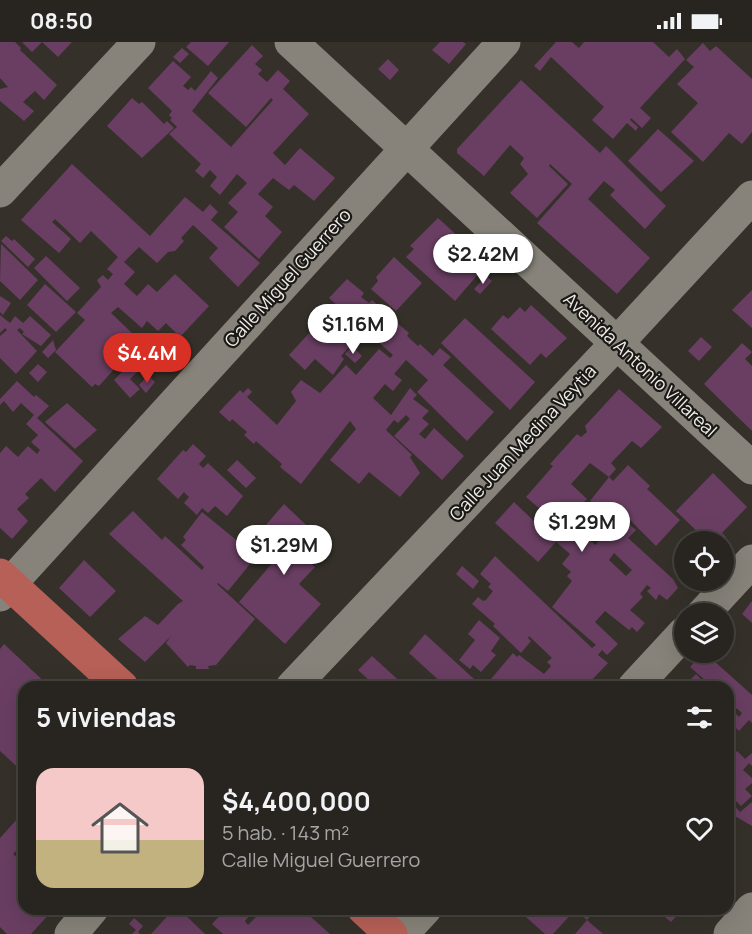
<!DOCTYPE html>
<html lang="es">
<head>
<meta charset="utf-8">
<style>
  :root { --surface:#282520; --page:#302d29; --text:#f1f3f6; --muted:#a5a5a5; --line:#44423e; --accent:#d93025 }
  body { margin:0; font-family:Manrope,sans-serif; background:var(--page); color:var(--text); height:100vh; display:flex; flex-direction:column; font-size:22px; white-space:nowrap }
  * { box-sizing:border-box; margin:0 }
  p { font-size:20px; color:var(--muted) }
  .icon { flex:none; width:33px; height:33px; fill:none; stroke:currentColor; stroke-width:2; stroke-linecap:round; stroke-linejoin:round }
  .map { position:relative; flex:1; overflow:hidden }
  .side { position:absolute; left:18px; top:639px; width:716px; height:234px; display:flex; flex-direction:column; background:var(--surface); border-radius:18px; box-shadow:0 6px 24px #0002,0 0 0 2px var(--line) }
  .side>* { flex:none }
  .fabs { position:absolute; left:674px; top:489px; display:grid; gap:12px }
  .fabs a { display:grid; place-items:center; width:60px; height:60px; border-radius:50%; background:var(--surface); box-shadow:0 6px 24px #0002,0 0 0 2px var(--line); font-size:30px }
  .price { position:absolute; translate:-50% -51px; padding:0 14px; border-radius:21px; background:#fff; color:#222; font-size:20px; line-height:39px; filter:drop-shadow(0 2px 3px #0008) }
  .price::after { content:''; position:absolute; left:50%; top:36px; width:18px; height:14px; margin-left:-9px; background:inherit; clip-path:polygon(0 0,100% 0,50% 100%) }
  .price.on { background:var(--accent); color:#fff }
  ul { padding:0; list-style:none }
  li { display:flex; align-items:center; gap:18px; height:150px; padding:0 18px }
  li span { display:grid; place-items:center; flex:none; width:168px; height:120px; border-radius:18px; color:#555 }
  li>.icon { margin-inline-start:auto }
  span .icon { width:72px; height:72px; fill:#fffc; stroke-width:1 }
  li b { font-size:26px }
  h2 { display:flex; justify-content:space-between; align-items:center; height:72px; padding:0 18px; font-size:26px }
  .status { display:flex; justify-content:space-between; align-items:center; height:42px; padding:0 30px; background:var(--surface); direction:ltr }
  .status svg { height:16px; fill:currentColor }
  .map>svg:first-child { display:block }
  .building { fill:#693e62; fill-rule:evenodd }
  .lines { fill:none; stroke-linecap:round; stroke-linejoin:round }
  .minor { stroke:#87837a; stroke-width:33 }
  .major { stroke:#b66057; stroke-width:33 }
  .labels { text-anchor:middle; stroke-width:4.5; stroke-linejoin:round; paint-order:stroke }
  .street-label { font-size:18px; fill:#f0ede9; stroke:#1b1916 }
</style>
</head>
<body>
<div class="status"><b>08:50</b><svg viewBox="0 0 49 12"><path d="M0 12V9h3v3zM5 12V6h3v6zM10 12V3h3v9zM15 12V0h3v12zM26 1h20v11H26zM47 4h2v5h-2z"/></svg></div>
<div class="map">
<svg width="752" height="892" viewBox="0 0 752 892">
  <rect width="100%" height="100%" fill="#35312a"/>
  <!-- building -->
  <path class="building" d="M0 0H15L21 6 20 8 57 43 44 58 35 49 23 60 34 69 24 79 0 59V47L8 45 0 36Z
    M22 0H72L58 15 42 0 32 10Z
    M191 0H229L208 24 186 5Z
    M440 0H463L466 2 449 22 432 8Z
    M556 0H572L579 6 584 0H653L669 15 677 7 685 17 640 66 651 76 642 86 631 76 630 78 638 85 636 89 627 81 613 97 592 78 604 65 551 15 540 29 534 24Z
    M703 1 710 9 716 4 752 37V90L742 102 729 91 703 120 671 90 698 61 677 42 694 25 686 18Z
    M252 3 263 14 255 22 262 28 258 32 267 40 278 28 290 39 283 47 309 72 273 111 285 123 300 106 335 136 314 159 294 143 289 148 273 136 258 152 273 165 265 174 282 190 259 217 224 185 238 170 228 161 247 141 237 132 220 153 210 144 217 135 210 128 203 136 195 129 201 122 169 92 177 85 170 78 172 76 169 73 172 69 148 46 173 19 191 35 183 44 188 48 191 45 195 49 211 29 218 36 192 69 231 105 273 58 271 56 246 85 208 51Z
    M182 6 189 12 180 21 173 15Z
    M388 17 399 28 390 38 378 27Z
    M521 38 600 111 606 104 666 164 645 187 610 153 615 148 604 139 588 157 650 216 617 252 537 181 572 142 550 122 549 124 568 142 537 176 510 151 528 132 520 122 524 116 510 103 484 134 457 111V107Z
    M132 56 139 62 142 60 164 82 167 79 174 86 142 116 107 84Z
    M658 87 694 119 661 150 628 119Z
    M72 122 150 194 185 155 203 170 210 162 218 170 211 178 260 221 238 245 209 216 218 206 193 183 181 196 184 199 175 209 168 210 157 221 139 205 124 220 135 230 124 242 137 254 148 242 157 250 175 232 209 264 180 295 166 281 158 289 147 279 142 286 118 265 111 271 132 291 117 307 138 329 130 337 140 347 130 356 114 338 122 330 117 324 99 344 95 342 92 345 55 310 85 278 77 271 101 245 97 238 103 233 108 238 113 232 107 227 118 215 91 189 80 201 55 177 52 180 71 197 59 211 21 178Z
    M438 176 461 197 453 206 460 199 464 200 487 222 455 259 406 215 414 207 410 204Z
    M6 194 12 199 14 197 35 217 28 225 1 199Z
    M1 202 38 238 20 258 0 239Z
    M46 214 80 246 67 259 34 226Z
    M394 215 422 241 396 269 371 247 378 239 376 235Z
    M486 234 492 239 480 252 474 247Z
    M347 237 364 251 361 255 369 261 372 258 388 272 385 275 392 282 395 279 409 291 407 294 418 304 420 302 433 314 440 306 451 315 443 323 494 370 467 399 417 350 428 338 406 318 394 332 402 338 393 349 385 342 373 356 391 373 410 346 417 353 413 357 429 369 422 376 429 382 419 392 425 397 434 386 464 414 442 438 394 394 410 377 406 373 398 381 394 378 386 388 412 413 410 415 420 431 400 455 369 430 359 442 330 418 356 387 350 379 301 442 280 425 282 422 256 399 254 402 244 393 247 390 232 377 230 380 219 370 240 348 243 351 248 346 252 350 247 355 277 383 296 359 291 350 301 338 320 351 346 323 356 333 379 307 390 316 393 313 329 256Z
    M45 242 76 270 56 290 27 263Z
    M752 248V286L732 268Z
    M0 254 11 261 3 273 0 270Z
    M531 263 567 296 546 316 541 311 530 323 491 287 503 273 508 277 520 265 525 270Z
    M0 273 10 281 15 274 23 281 30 274 51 293 41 304 22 292 24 290 20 286 17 288 37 309 16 332 0 316V294L7 288 5 286 0 291Z
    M465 276 535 340 510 368 441 301Z
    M325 280 350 304 341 314 344 317 333 333 315 317 305 328 289 313 312 288 315 291Z
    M701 295 712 305 699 319 688 309Z
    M53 298 56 308 48 316 42 310Z
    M742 301 752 310 745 317 752 324V389L704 342Z
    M352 304 362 314 355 321 345 312Z
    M38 322 47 330 38 340 29 331Z
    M148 333 155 340 146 351 139 343Z
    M17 339 34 355 36 353 49 364 37 376 83 419 55 450 41 436 25 452 29 456 17 467 28 479 12 497 0 486V411L6 404 18 415 28 404 37 412 40 408 31 400 38 393 26 382 34 373 21 361 13 370 4 359 0 363V357Z
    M619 347 662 385 641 406 632 399 611 421 616 427 609 435 613 439 628 423 650 444 647 447 680 478 656 504 624 472 621 475 636 488 628 496 673 537 678 546 667 558 659 552 656 558 647 549 651 546 647 543 640 552 643 555 630 568 645 581 637 590 632 585 629 588 605 569 595 580 618 602 607 613 602 608 598 613 608 621 585 645H558L551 639 547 645H501L491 637 513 611 517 615 519 613 544 632 551 624 547 620 552 616 529 594 528 596 531 599 521 611 493 584 495 582 472 562 478 555 483 559 486 558 493 549 488 545 491 542 480 532 495 514 592 606 596 603 552 565 572 539 567 534 571 530 562 522 570 512 556 500 538 520 495 481 514 460 537 482 546 472 526 455 553 424 550 422 577 392 581 395 587 390 585 384ZM590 421 609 435 590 459 615 482 595 503 569 476 587 457 571 442ZM614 511 632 528 626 534 609 518Z
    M67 361 97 388 75 407 45 380Z
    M193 402 206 414 199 422 203 426 208 421 243 454 227 474 215 464 208 471 202 466 197 473 184 461 189 455 184 450 178 457 157 437 183 408 186 410Z
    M237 418 256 436 246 446 227 428Z
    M713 431 747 465 722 491 726 495 722 500H708L676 469Z
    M284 462 322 498 311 510 315 513 309 520 315 525 299 542 321 562 285 602 239 560 274 519 252 499Z
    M133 469 162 498 165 494 202 528 204 525 181 503 186 498 183 495 202 470 246 506 245 508 255 516 228 549 218 541 217 542 255 577 216 623 208 624 209 627H196V624L190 623 188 625 166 601 171 594 145 620 118 597 145 574 158 583 178 562 183 559 109 492Z
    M84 518 116 549 90 575 59 546Z
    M462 524 479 539 473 547 456 532Z
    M752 559V581L742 572Z
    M479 578 500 596 491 609 496 613 481 630 473 623 470 627 459 618 475 598 468 592Z
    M425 592 474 637 482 645H441L444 643 409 611Z
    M4 602 50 645H24V731L0 709V607Z
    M704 610 752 653V681L749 678 739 689 732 682 728 686V664L739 675 742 671 728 659V645H713L690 625Z
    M372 614 394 634 406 645H366L371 640 358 628Z
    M696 632 709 645H683Z
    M737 709 745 717 752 711V724L749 721 743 728 752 736V741L745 747 752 754 741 764 728 751V719Z
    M728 757 740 770 752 760V784L728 770Z
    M19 775 24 780V801L13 812 24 822V867H47L51 870 31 892H7L0 885V796Z
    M174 867H179L205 892H151Z
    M226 867H245L250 873 245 879 248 883 264 867H275L270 872 274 875 282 867H302L330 892H223L212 882Z
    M517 867H572L574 869 553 892H545Z
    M574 867H595L587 878Z
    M655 867H683L671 880Z
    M134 876 143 884 138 890 140 892H132L136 888 129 882Z
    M587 878 603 892H575Z"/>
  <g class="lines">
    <!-- minor -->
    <path class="minor" d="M291 0 752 426
      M0 149 139 0
      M0 553 504 0
      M703 572 752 519
      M292 645 617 301 752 155
      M634 645 684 591
      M71 892 92 867
      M402 892 425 867
      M730 892 752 867"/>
    <!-- major -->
    <path class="major" d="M0 533 122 645
      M364 867 391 892"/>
  </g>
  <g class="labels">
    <!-- street labels -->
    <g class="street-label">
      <text transform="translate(288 236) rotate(-48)" y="6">Calle Miguel Guerrero</text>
      <text transform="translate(640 323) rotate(43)" y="6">Avenida Antonio Villareal</text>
      <text transform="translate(523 401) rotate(-47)" y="6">Calle Juan Medina Veytia</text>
    </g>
  </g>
</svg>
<div class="fabs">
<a><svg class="icon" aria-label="locate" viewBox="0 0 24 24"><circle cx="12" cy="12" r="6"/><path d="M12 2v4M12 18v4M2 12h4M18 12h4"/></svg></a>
<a><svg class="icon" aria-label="layers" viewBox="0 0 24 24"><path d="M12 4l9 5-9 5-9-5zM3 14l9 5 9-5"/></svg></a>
</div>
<b class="price" style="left:483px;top:243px">$2.42M</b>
<b class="price" style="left:353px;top:313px">$1.16M</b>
<b class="price on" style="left:147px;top:342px">$4.4M</b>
<b class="price" style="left:582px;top:511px">$1.29M</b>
<b class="price" style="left:284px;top:534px">$1.29M</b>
<section class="side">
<h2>5 viviendas<svg class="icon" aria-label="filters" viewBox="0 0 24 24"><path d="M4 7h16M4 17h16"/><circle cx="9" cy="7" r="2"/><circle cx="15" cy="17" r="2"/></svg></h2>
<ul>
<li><span style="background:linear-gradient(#f6c9c9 60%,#c2b280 0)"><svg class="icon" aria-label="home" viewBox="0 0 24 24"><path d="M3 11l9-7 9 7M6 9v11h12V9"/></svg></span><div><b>$4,400,000</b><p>5 hab. · 143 m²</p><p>Calle Miguel Guerrero</p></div><svg class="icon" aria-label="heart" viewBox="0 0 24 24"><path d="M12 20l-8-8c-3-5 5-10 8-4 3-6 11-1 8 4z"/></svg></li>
</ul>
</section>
</div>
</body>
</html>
